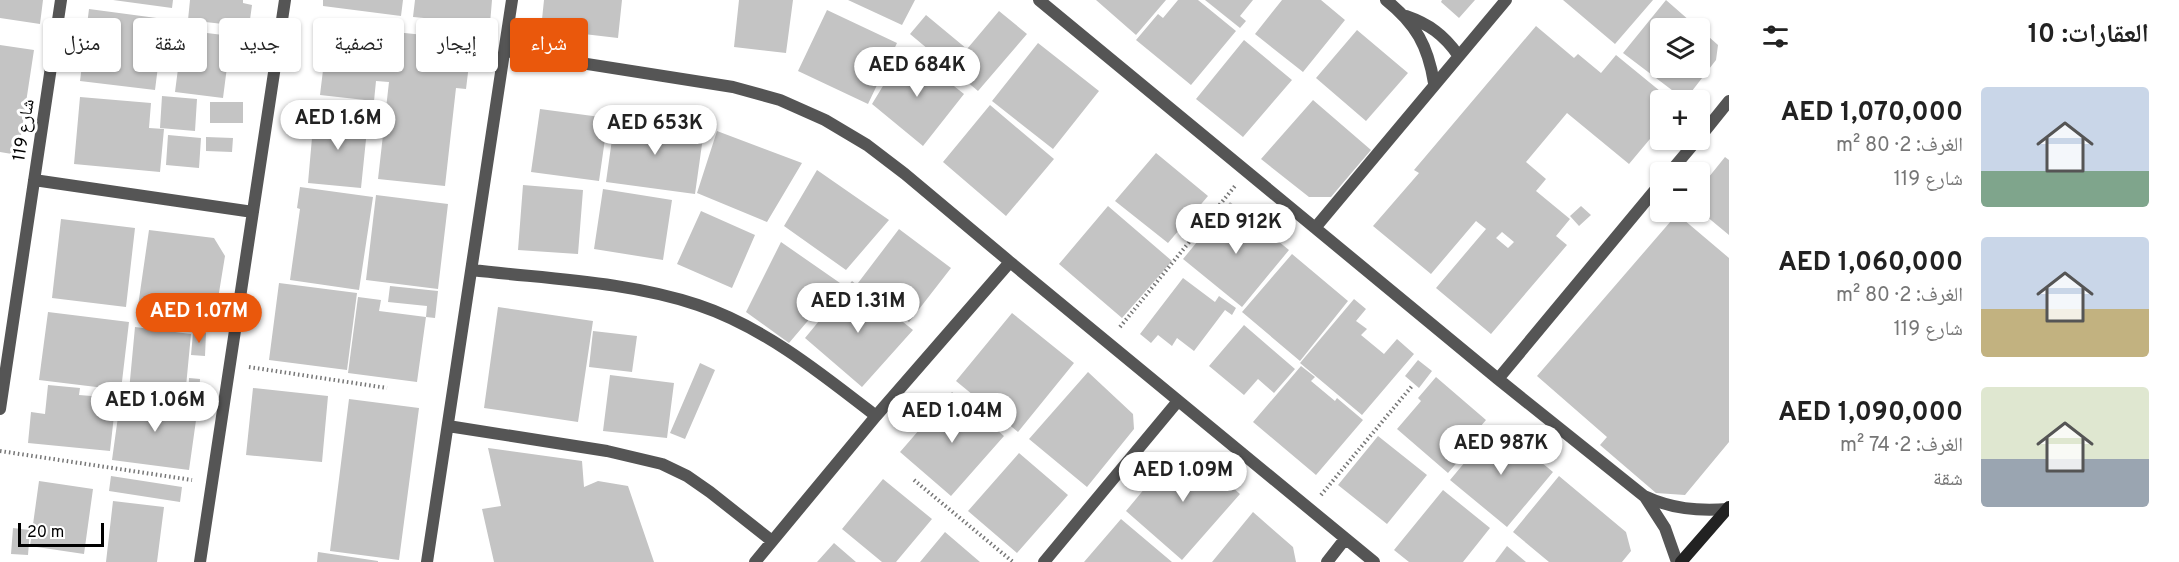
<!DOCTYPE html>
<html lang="ar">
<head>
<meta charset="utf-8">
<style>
  :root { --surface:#fff; --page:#f2f2f2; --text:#222; --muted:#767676; --accent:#ea580c }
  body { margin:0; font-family:Overpass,"Noto Naskh Arabic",sans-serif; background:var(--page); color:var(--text); direction:rtl; height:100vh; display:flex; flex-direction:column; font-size:22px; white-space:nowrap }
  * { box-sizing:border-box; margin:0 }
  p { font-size:20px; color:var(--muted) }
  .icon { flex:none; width:33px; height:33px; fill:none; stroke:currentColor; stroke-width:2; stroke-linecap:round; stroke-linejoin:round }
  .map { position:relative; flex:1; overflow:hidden; direction:ltr }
  .details { display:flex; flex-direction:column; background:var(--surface); width:450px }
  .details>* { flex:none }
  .banner { position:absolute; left:18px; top:18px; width:570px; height:54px; direction:rtl; display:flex; gap:12px }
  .fabs { position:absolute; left:1650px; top:18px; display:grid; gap:12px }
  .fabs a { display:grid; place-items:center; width:60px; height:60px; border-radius:6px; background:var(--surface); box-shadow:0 2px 4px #0004; font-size:30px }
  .scale { position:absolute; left:18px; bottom:15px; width:86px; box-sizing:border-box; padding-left:6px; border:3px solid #000; border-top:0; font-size:16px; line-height:21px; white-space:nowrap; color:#000; -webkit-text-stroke:4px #fff; paint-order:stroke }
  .price { position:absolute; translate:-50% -51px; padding:0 14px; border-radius:21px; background:#fff; color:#222; font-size:20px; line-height:39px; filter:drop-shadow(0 2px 3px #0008) }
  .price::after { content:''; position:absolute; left:50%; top:36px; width:18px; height:14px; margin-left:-9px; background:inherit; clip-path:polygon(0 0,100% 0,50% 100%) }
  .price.current { background:var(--accent); color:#fff }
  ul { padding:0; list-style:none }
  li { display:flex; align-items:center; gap:18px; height:150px; padding:0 30px }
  li span { display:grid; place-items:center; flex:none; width:168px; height:120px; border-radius:6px; color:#555 }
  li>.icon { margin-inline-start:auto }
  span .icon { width:72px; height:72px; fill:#fffc; stroke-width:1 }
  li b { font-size:26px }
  h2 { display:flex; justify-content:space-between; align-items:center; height:72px; padding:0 30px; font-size:26px }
  .tag { padding:0 21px; border-radius:6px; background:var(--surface); box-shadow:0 2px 4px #0004; font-size:21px; line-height:54px }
  .tag.current { background:var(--accent); color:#fff }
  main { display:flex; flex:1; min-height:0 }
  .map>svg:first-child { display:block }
  .building { fill:#c4c4c4; fill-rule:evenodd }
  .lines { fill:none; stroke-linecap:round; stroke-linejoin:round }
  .path { stroke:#777; stroke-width:4; stroke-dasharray:1.5 3; stroke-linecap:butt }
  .street { stroke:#555; stroke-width:12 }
  .secondary { stroke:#222; stroke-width:12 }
  .labels { text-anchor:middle; stroke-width:6; stroke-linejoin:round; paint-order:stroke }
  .street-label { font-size:18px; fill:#000; stroke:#fff }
</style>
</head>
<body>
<main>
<section class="details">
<h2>العقارات: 10<svg class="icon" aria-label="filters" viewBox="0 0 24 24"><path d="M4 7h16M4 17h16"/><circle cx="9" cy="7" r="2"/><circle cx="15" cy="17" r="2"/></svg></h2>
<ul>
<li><span style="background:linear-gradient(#c9d6e8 70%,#7fa58c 0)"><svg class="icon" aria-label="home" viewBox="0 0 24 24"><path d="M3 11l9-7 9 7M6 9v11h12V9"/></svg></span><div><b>AED 1,070,000</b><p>الغرف: 2 · 80 m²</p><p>شارع 119</p></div></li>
<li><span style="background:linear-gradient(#c9d6e8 60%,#c2b280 0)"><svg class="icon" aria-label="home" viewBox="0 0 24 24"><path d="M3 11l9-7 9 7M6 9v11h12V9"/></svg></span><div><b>AED 1,060,000</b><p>الغرف: 2 · 80 m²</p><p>شارع 119</p></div></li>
<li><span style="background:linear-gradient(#dfe7d0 60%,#9aa5b1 0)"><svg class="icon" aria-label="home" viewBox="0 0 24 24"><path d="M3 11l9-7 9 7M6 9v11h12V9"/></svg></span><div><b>AED 1,090,000</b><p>الغرف: 2 · 74 m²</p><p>شقة</p></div></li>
</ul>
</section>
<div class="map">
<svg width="1729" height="562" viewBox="0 0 1729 562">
  <rect width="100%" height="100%" fill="#fff"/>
  <!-- building -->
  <path class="building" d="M0 0H43L40 24 0 18Z
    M113 0H173L172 8Z
    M190 0H243V3L252 5 249 27 188 20Z
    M323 0H403L401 16 323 6Z
    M415 0H492L490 24 413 17Z
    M544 0H622L618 38 541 29Z
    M739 0H793L786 53 734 47Z
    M848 0H915L902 25Z
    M1096 0H1166L1136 35Z
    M1178 0H1198L1236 31 1191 85 1136 40 1158 14 1163 18Z
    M1205 0H1253L1240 16 1246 21 1240 28Z
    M1282 0H1321L1345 20 1303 72 1255 34Z
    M1442 0H1475L1459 18 1441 2Z
    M1563 0H1653L1615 44Z
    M1666 0 1698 28H1660V68H1700V29L1718 45 1716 60 1685 100 1623 53Z
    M89 9 164 19 155 90 80 81Z
    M827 10 897 43 868 104 798 71Z
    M999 11 1027 34 978 91 910 34 926 15 967 49Z
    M1536 26 1574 58 1578 54 1601 73 1616 55 1671 100H1660V127L1629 164 1567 113 1526 162 1546 179 1536 191 1570 219 1556 236 1567 245 1491 334 1436 288 1486 229 1476 221 1431 274 1373 226 1419 173 1414 170ZM1502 232 1514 242 1508 248 1496 238Z
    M183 30 231 36 223 98 175 92Z
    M1357 30 1408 73 1366 121 1316 78Z
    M395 32 472 40 466 89 456 88 445 186 378 179 389 82 376 81 374 101 320 95 327 37 393 44Z
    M1244 40 1292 80 1243 137 1196 99Z
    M1038 43 1099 91 1053 149 992 101Z
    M0 45 34 50 18 155 0 152Z
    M906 48 964 94 923 146 872 104Z
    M162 96 197 99 195 131 160 128Z
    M80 97 151 103 149 128 164 129 160 172 74 164Z
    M1313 100 1371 150 1331 197H1309L1261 159Z
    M210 102H243V123H210Z
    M990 105 1054 159 1006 216 943 162Z
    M540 109 608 118 599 181 531 172Z
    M314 115 368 120 361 188 308 183Z
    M615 118 704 130 695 194 606 182Z
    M717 131 802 163 767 222 697 193Z
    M168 135 201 138 199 168 166 165Z
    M206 137 233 138 232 152 206 151Z
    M1156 153 1208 196 1168 243 1115 201Z
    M1725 157 1729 160V235L1700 211V188Z
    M817 170 889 220 846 270 784 226Z
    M523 185 583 190 578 254 518 250Z
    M300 187 373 197 359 290 290 280 300 209 297 208Z
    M603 189 672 200 663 260 594 249Z
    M376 195 448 204 438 289 366 280Z
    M1230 202 1289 250 1242 307 1183 259Z
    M1108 206 1172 261 1122 318 1059 264Z
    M1581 206 1591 215 1579 226 1570 216Z
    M701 211 755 235 732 288 677 264Z
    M1677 214 1729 258V442L1685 495 1656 493 1600 445 1607 437 1537 376Z
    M61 219 135 228 126 307 52 298Z
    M899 229 951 268 909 322 858 283Z
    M149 230 214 238 225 256 215 317 138 306Z
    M781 242 840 283 789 343 746 312Z
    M1292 254 1348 301 1300 361 1242 312Z
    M1183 278 1215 302 1219 296 1236 308 1232 315 1225 310 1194 351 1177 338 1172 346 1158 335 1151 343 1140 334Z
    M852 281 913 330 862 387 805 338Z
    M279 283 357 293 347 370 269 360Z
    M390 286 438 291 435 318 426 317 427 306 388 302Z
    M358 297 381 300 379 311 426 317 417 382 348 373Z
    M1354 299 1366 309 1356 321 1367 329 1361 335 1384 354 1397 339 1414 354 1362 415 1300 363Z
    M498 307 593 321 578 422 484 408Z
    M48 312 129 322 121 390 39 380Z
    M1012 313 1074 363 1018 432 956 381Z
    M1244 325 1295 369 1274 393 1258 379 1244 395 1209 366Z
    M135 327 191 334 185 397 129 391Z
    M593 331 637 336 632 372 589 367Z
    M193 333H206L205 356 191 355Z
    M1418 360 1432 371 1419 388 1405 376Z
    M700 363 715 370 685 439 670 433Z
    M1301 366 1315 377 1311 381 1335 401 1337 398 1363 420 1316 475 1253 422Z
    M1088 372 1133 414 1134 429 1087 487 1029 439Z
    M610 375 674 383 667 438 603 431Z
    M1436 377 1486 420 1474 434 1478 438 1448 473 1397 429 1421 401 1418 398Z
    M189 378 200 379 199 403 188 402Z
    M48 385 80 388 79 395 116 398 110 451 28 443 31 412 45 414Z
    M253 388 328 396 322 462 246 455Z
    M952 392 1004 436 951 496 900 452Z
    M121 395 198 406 189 470 112 460Z
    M349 399 419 408 399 560 330 551Z
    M1496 425 1553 472 1507 527 1450 480Z
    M1378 436 1427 475 1387 524 1338 485Z
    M488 448 582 461 584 487 598 481 628 486 654 562H494L482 509 501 506Z
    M1019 453 1068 495 1017 553 968 511Z
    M1193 453 1240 494 1182 560 1126 511 1170 458Z
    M111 476 182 487 180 502 109 491Z
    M1559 476 1626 532 1631 551 1622 562H1549L1513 532Z
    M883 479 932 519 896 562H882L842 529Z
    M39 481 93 489 84 554 30 546Z
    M1443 490 1490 528 1463 562H1409L1394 550Z
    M113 501 164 507 157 562H106Z
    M1253 512 1293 547 1296 562H1212Z
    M1121 519 1172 562H1084Z
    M13 528 30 530 28 555 11 554Z
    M945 532 980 562H920Z
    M834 543 856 562H817Z
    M1507 546 1526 562H1495Z
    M318 552 378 561V562H317Z"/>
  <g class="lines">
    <!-- path -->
    <path class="path" d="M1120 327 1235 186
      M249 367 387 388
      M0 451 192 480
      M914 480 1013 562
      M1321 495 1412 386"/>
    <!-- street -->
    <path class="street" d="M1039 0 1498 379 1644 496C1672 509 1697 511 1728 509
      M1386 0C1416 24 1428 46 1434 83
      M1406 16C1429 24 1444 35 1458 55
      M505 51 733 87 780 100 825 120 867 145 905 174 1010 262 1374 562
      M1700 137 1729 101
      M1670 172 1697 140
      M34 180 253 212
      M1315 228 1506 0
      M472 270C547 279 626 281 698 305 764 327 822 374 876 416
      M1498 379 1660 184
      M0 409 61 0
      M448 426 607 451 662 464 687 476 710 492 772 541
      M1645 497 1665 528 1677 562
      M200 562 285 0
      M427 562 512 0
      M755 562 876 416 1010 262
      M1044 562 1178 401
      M1327 562 1345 539"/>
    <!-- secondary -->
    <path class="secondary" d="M1681 562 1729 507"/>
  </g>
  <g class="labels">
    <!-- street labels -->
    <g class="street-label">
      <text transform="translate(23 130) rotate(-81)" y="6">شارع 119</text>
    </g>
  </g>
</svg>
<div class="fabs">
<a><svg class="icon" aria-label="layers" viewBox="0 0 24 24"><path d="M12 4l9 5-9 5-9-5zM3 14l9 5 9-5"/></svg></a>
<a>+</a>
<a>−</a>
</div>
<div class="scale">20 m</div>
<b class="price" style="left:917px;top:98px">AED 684K</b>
<b class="price" style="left:338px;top:151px">AED 1.6M</b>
<b class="price" style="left:655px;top:156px">AED 653K</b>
<b class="price" style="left:1236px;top:255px">AED 912K</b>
<b class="price" style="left:858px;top:334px">AED 1.31M</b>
<b class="price current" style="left:199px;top:344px">AED 1.07M</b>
<b class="price" style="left:155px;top:433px">AED 1.06M</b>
<b class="price" style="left:952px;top:444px">AED 1.04M</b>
<b class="price" style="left:1501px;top:476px">AED 987K</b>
<b class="price" style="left:1183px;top:503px">AED 1.09M</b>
<div class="banner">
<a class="tag current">شراء</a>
<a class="tag">إيجار</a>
<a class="tag">تصفية</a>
<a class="tag">جديد</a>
<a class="tag">شقة</a>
<a class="tag">منزل</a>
</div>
</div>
</main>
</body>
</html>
